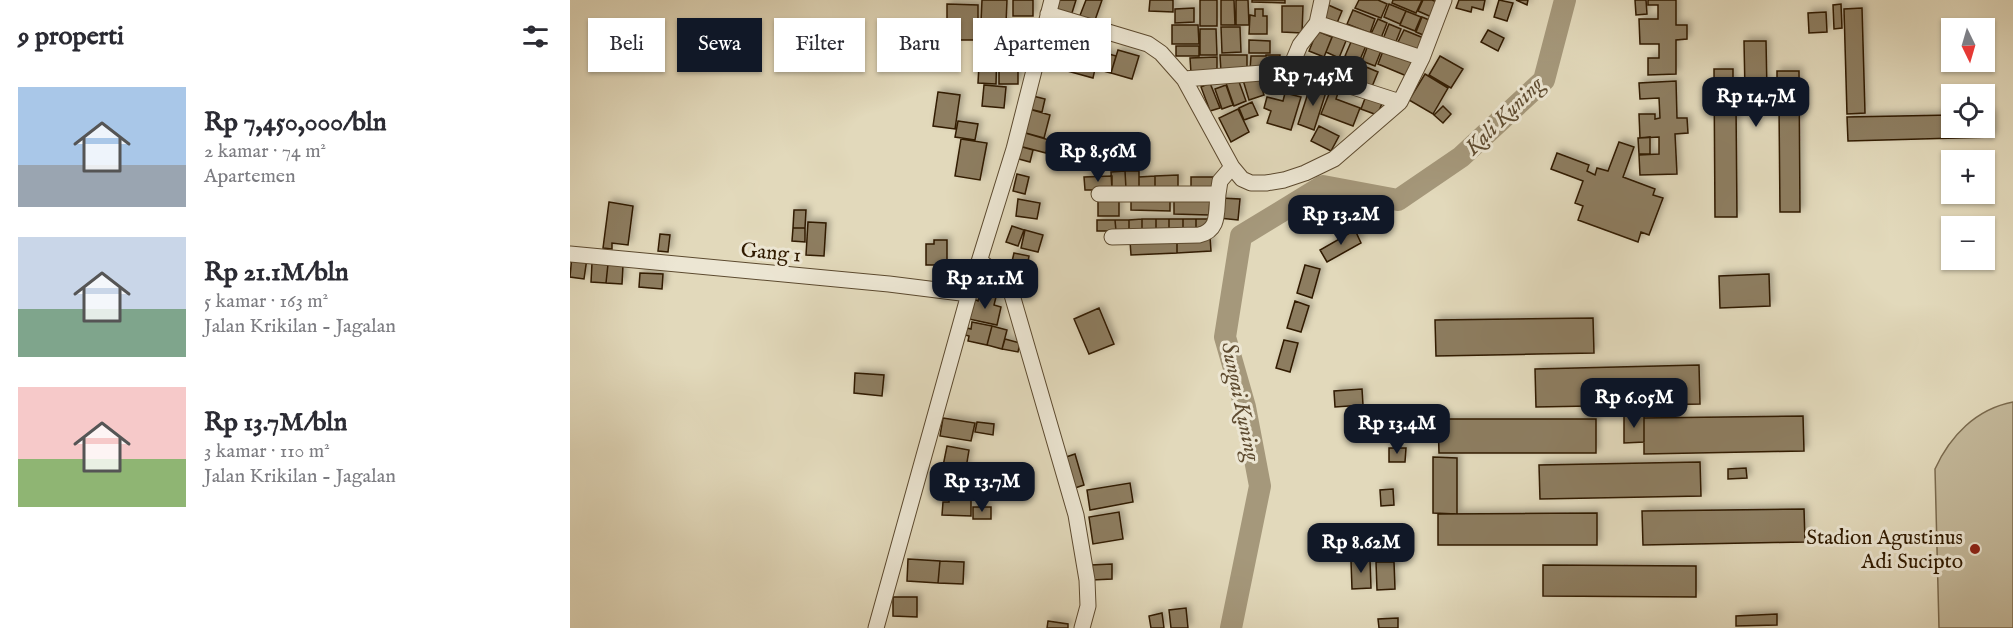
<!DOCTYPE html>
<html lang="id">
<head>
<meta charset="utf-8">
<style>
  :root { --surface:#fff; --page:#f2f2f3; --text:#2b2b33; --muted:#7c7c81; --accent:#111827 }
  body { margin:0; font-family:"IM FELL English",serif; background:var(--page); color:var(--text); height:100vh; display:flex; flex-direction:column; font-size:22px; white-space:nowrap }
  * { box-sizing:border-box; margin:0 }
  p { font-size:20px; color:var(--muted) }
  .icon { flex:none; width:33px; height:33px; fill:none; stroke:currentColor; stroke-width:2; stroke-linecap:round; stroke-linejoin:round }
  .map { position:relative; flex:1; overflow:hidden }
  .sheet { display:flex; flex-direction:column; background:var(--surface); width:570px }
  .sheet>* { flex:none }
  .top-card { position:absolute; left:18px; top:18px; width:570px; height:54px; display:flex; gap:12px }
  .needle { width:39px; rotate:175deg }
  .buttons { position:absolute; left:1371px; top:18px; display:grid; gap:12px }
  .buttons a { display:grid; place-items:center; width:54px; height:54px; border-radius:0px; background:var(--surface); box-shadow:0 2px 4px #0004; font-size:30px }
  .price { position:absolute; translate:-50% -51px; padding:0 14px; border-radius:12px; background:var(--accent); color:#fff; font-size:20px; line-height:39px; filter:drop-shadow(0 2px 3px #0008) }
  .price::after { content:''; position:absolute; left:50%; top:36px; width:18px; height:14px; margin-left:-9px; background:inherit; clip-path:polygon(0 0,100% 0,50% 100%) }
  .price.selected { background:#222; color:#fff }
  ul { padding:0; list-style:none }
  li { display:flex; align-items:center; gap:18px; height:150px; padding:0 18px }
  li span { display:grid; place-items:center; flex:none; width:168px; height:120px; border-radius:0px; color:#555 }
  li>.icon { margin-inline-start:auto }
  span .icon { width:72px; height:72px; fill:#fffc; stroke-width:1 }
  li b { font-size:26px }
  h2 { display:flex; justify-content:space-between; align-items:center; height:72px; padding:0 18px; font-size:26px }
  .pill { padding:0 21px; border-radius:0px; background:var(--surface); box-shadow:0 2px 4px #0004; font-size:21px; line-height:54px }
  .pill.selected { background:var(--accent); color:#fff }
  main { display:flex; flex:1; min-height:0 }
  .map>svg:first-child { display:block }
  .green { fill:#c4b99b; stroke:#7a6a4e; stroke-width:1.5 }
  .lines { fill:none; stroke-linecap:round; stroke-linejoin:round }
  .river { stroke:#a5987b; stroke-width:22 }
  .building { fill:#8d7d61; stroke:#301a00; stroke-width:1.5; filter:url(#shadow) }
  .minor-casing { stroke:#5c4a2f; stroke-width:17 }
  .minor { stroke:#ece6d3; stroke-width:15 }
  .poi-dot { fill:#8f2418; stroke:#ece6d3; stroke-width:2 }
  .labels { text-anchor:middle; stroke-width:6; stroke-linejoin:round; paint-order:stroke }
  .street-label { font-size:21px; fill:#301a00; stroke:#ece6d3 }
  .poi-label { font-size:21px; fill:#301a00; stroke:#ece6d3; text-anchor:end }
  .water-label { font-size:22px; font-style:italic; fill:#5f4c31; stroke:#ece6d3 }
</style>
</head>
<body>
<main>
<section class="sheet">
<h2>9 properti<svg class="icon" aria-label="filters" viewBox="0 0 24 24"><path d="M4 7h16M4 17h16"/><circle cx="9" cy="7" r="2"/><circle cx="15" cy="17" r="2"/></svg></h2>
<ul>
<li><span style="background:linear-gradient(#a9c7e8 65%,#9aa5b1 0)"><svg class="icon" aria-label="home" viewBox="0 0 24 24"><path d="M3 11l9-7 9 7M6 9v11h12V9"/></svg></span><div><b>Rp 7,450,000/bln</b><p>2 kamar · 74 m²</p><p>Apartemen</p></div></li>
<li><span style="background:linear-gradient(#c9d6e8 60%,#7fa58c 0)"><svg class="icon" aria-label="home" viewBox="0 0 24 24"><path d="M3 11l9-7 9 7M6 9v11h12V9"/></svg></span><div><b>Rp 21.1M/bln</b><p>5 kamar · 163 m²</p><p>Jalan Krikilan - Jagalan</p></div></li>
<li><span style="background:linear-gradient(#f6c9c9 60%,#8fb573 0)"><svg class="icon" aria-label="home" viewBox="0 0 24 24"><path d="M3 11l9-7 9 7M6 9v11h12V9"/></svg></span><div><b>Rp 13.7M/bln</b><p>3 kamar · 110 m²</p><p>Jalan Krikilan - Jagalan</p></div></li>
</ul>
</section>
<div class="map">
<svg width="1443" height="628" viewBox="0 0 1443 628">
  <defs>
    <filter id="shadow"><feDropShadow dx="3.5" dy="-3.5" stdDeviation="3" flood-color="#0004"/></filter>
  </defs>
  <rect width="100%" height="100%" fill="#e2d9bb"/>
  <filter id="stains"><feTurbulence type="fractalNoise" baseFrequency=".00333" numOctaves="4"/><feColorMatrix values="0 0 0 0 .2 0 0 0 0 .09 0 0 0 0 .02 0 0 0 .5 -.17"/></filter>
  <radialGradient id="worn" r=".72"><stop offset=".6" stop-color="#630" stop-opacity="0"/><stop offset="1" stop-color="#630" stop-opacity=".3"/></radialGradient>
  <!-- green -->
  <path class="green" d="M1443 402V628H1369L1365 469C1380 436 1406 409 1443 402Z"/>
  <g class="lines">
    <!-- river -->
    <path class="river" d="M661 628 690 486 675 407 655 337 671 236 753 186 828 200 891 157 974 80 995 0"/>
  </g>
  <!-- building -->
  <path class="building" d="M412 0H437L435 46 410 45Z
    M443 0H463V16H443Z
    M487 0H506L501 16 484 12Z
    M516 0H532L524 23 509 18Z
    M580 0H603V12L579 11Z
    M630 0H647V26H630Z
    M651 0H664L665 25H651Z
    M666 0H678L679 25H666Z
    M682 0H715V3L682 2Z
    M789 0H808L817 4 811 18 785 8Z
    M823 0H852L846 13 822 3Z
    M853 0H862L872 4 866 19 848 11Z
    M889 0H915L913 10 902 7 901 12 886 8Z
    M929 0 943 3 937 21 924 17Z
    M946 0H958L957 5Z
    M1065 0H1076L1077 14 1066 15Z
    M1078 0H1106V25H1117V39L1106 40V74L1078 75V58H1089V44H1070L1069 19H1088V5H1078Z
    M377 4 408 5V40H377Z
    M756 4 772 11 767 23 751 16Z
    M819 4 836 11 830 24 814 17Z
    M1271 4 1272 28 1264 29 1263 5Z
    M712 6H733L732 33 712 32Z
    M624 8V22L605 23V9Z
    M1292 8 1295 113 1277 114 1274 9Z
    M685 9H693V16H697V34H679L680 15 685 16Z
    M783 10 805 19 800 33 777 24Z
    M836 11 851 17 845 31 830 25Z
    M1256 12 1257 32 1239 33 1238 13Z
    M852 17 864 22 858 37 846 32Z
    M808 19 817 23 811 38 801 34Z
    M819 24 831 29 825 44 813 39Z
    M602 25H628L629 44H602Z
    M651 27H670L671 52 652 53Z
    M630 29H646L647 55H630Z
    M765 30 778 36 769 58 756 52Z
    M834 30 856 39 850 54 827 44Z
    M918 30 934 38 928 51 911 42Z
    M747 31 762 37 754 57 739 51Z
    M784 35 798 41 789 62 775 56Z
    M679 40 700 41V53H679Z
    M800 40 813 46 805 66 792 61Z
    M494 41 546 56 541 73 489 59Z
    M1174 41H1196L1197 91H1207V71H1229L1230 212H1210L1209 106H1166L1167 217H1145L1144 69H1163V92H1175Z
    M410 46 427 47 426 84 408 83Z
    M606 46H629V56H606Z
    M815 46 846 58 839 77 808 64Z
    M548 50 569 56 562 79 541 73Z
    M650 55H677V71L651 72Z
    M696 55H710V65H698V70H680L681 56H696Z
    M481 56 525 69 523 78 479 66Z
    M727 56 738 58 736 73 724 71Z
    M870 56 893 69 881 88 859 75Z
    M647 57V72L621 73 620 58Z
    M774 58 786 62 779 83 766 79Z
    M789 64 808 72 801 89 781 81Z
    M448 69V84H429V70Z
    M855 74 878 88 863 114 839 100Z
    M688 76 694 95 679 100 673 80Z
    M668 79 676 101 664 106 656 83Z
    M1106 81 1107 118H1117L1118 133 1105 134 1107 174 1070 175 1069 155 1089 154V137L1070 138 1069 114H1085V119L1090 118 1089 98 1070 99 1069 83Z
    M640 83 650 108 640 111 631 87Z
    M741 84 757 89 744 130 728 124Z
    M763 84 770 87 766 99 790 108 783 126 751 114Z
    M414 85 436 87 434 108 412 106Z
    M656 85 663 105 652 109 645 89Z
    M368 92 390 95 385 129 363 126Z
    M715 93 731 97 721 130 697 123 701 111 694 108 697 97 713 101Z
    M797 93 814 99 807 115 791 109Z
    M463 96 475 99 472 112 459 109Z
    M682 102 688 115 674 120 669 108Z
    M873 106 881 114 873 123 864 115Z
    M459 109 480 115 474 138 452 132Z
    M668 109 679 132 661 142 649 118Z
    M1414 114H1422L1423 137 1278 141 1277 117 1382 115V128H1414Z
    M388 121 408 124 405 140 385 137Z
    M749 126 769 136 761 151 741 141Z
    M452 132 479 140 476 153 449 146Z
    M1080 137V154H1069L1068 138Z
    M391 139 417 143 410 180 385 176Z
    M1049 142 1064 147 1053 177 1085 189 1083 195 1093 198 1079 235 1071 232 1068 242 1008 220 1013 206 1005 203 1013 181 981 169 987 153 1019 165 1017 171 1025 175 1027 168 1038 171Z
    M449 146 463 150 460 162 445 158Z
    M555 171H569V189H556Z
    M555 171 556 189 542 190 541 172Z
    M447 174 459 177 455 194 443 191Z
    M608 175V188H585V176Z
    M542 176V190H515L514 177Z
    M585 176V188L569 189V177Z
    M621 177H643V189H621Z
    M561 196 600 197V211L561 210Z
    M528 198H549V216H528Z
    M604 198 640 199 639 215 604 214Z
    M650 198 670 199 668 220 649 218Z
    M448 199 470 203 467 219 446 216Z
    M39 202 63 206 58 245 42 243V249L33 248Z
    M224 210H236L235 228H223Z
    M572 219H586V230H572Z
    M572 219V230L559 231V220Z
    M586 219H599V230H586Z
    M599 219H613V230H599Z
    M613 219H626V230H613Z
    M626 219H639V230H626Z
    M527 220H545L546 231H527Z
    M545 220H559V231H546Z
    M238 222 256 223 254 256 236 255Z
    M442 226 454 230 448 246 436 242Z
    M223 228H235V242L222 241Z
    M455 230 473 235 468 252 451 248Z
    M785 230 791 243 757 262 750 250Z
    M90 234 100 235 98 252 88 251Z
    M640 237 641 251 607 253V239Z
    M607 239V253L561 255 560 241Z
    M364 240H377V265H356V244H364Z
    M444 253 459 256 456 273 440 270Z
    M2 255 17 258 14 279 0 277Z
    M22 263 38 264 36 283 21 282Z
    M38 264 53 265 52 284 36 283Z
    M735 265 750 269 742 298 727 293Z
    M70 273 93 274 92 289 69 287Z
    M1199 274 1200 306 1150 308 1149 276Z
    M412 276 426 280 423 293 408 288Z
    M410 293 426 297 424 305 431 307 427 325 399 319 404 299 408 301Z
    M725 301 739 306 731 332 717 328Z
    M529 308 544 344 519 354 504 319Z
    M1023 318 1024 353 866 356 865 320Z
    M402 322 422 326 417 345 398 341 399 336 395 335 397 328 401 329Z
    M422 326 437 330 432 349 417 345Z
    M435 339 450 343 448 352 432 349Z
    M714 340 728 343 720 372 706 368Z
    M1129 365 1130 404 966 407 965 369Z
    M285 373 314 375 312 396 284 393Z
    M792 389 793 405 765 407 764 391Z
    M1054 415H1074V442L1054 443Z
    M1233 416 1234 451 1074 454V418Z
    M373 418 405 423 401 441 370 436Z
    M868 419H1026V453H869Z
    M407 422 424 424 423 435 405 432Z
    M831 426 832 438 815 440 814 428Z
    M377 446 399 450 394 480 371 476Z
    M819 448H836L835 462H819Z
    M505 454 514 485 502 489 493 458Z
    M863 457 887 458V514L863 513Z
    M1130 462 1131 496 970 499 969 465Z
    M1176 468 1177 478 1158 479V469Z
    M560 483 563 502 520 510 517 490Z
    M823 489 824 505 811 506 810 490Z
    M379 496 401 497V516L372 515 373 502H379Z
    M403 507H421V519H403Z
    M1234 509 1235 542 1073 545 1072 511Z
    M549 512 553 539 523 544 519 517Z
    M1027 513V545H868V514Z
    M806 536H817L818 559 808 560Z
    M338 559 370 561 368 583 337 581Z
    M800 560 801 588 782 589 781 561Z
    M370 561 394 562 393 584 368 583Z
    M806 562H824L825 589 807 590Z
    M542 564V579L522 580 521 565Z
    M973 565 1126 566V597L973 596Z
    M323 597H347V617L323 616Z
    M616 608 618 628H601L599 610Z
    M592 613 594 628H581L579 616Z
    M1207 614V625L1166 626V616Z
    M828 618V628H809L808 619Z
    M478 621 498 624V628H477Z"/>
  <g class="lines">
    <defs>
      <path id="minor" d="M478 14 578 44 591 53 614 79
        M747 23 852 58
        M719 71 730 45 747 23 752 0
        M662 167 672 179 681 183H696L714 180 735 173 764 159 830 102
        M529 194H648L650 181 662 167 614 79 719 71 752 77 830 102 852 58 874 0
        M542 237 629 235C650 230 646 212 648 194
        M0 254 319 284 399 294
        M410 261 437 282 440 288 506 515 517 580 518 606 512 628
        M306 628 399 294 444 149 482 0"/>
    </defs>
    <!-- minor casing -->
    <use href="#minor" class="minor-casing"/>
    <!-- minor -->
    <use href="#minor" class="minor"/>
  </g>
  <!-- markers -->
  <circle class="poi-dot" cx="1405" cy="549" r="6"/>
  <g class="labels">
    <!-- street labels -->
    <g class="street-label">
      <text transform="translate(201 252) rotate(5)" y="7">Gang 1</text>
    </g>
    <!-- poi labels -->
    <g class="poi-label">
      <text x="1393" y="544">Stadion Agustinus<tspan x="1393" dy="24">Adi Sucipto</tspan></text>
    </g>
    <!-- water labels -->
    <g class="water-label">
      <text transform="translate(933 115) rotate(-45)" y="8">Kali Kuning</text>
      <text transform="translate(672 401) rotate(78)" y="8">Sungai Kuning</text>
    </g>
  </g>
  <rect width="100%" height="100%" filter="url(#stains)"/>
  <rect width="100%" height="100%" fill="url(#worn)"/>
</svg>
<div class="buttons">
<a><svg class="needle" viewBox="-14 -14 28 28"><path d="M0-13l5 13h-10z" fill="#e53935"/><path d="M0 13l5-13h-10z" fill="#7c7c81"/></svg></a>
<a><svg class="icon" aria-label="locate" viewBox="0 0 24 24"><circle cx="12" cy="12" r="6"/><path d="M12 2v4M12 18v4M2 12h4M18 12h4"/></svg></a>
<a>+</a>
<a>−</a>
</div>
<b class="price selected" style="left:743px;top:107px">Rp 7.45M</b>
<b class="price" style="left:1186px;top:128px">Rp 14.7M</b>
<b class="price" style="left:528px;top:183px">Rp 8.56M</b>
<b class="price" style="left:771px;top:246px">Rp 13.2M</b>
<b class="price" style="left:415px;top:310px">Rp 21.1M</b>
<b class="price" style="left:1064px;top:429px">Rp 6.05M</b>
<b class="price" style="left:827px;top:455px">Rp 13.4M</b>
<b class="price" style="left:412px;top:513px">Rp 13.7M</b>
<b class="price" style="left:791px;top:574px">Rp 8.62M</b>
<div class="top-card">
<a class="pill">Beli</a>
<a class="pill selected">Sewa</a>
<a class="pill">Filter</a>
<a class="pill">Baru</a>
<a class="pill">Apartemen</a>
</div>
</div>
</main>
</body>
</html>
